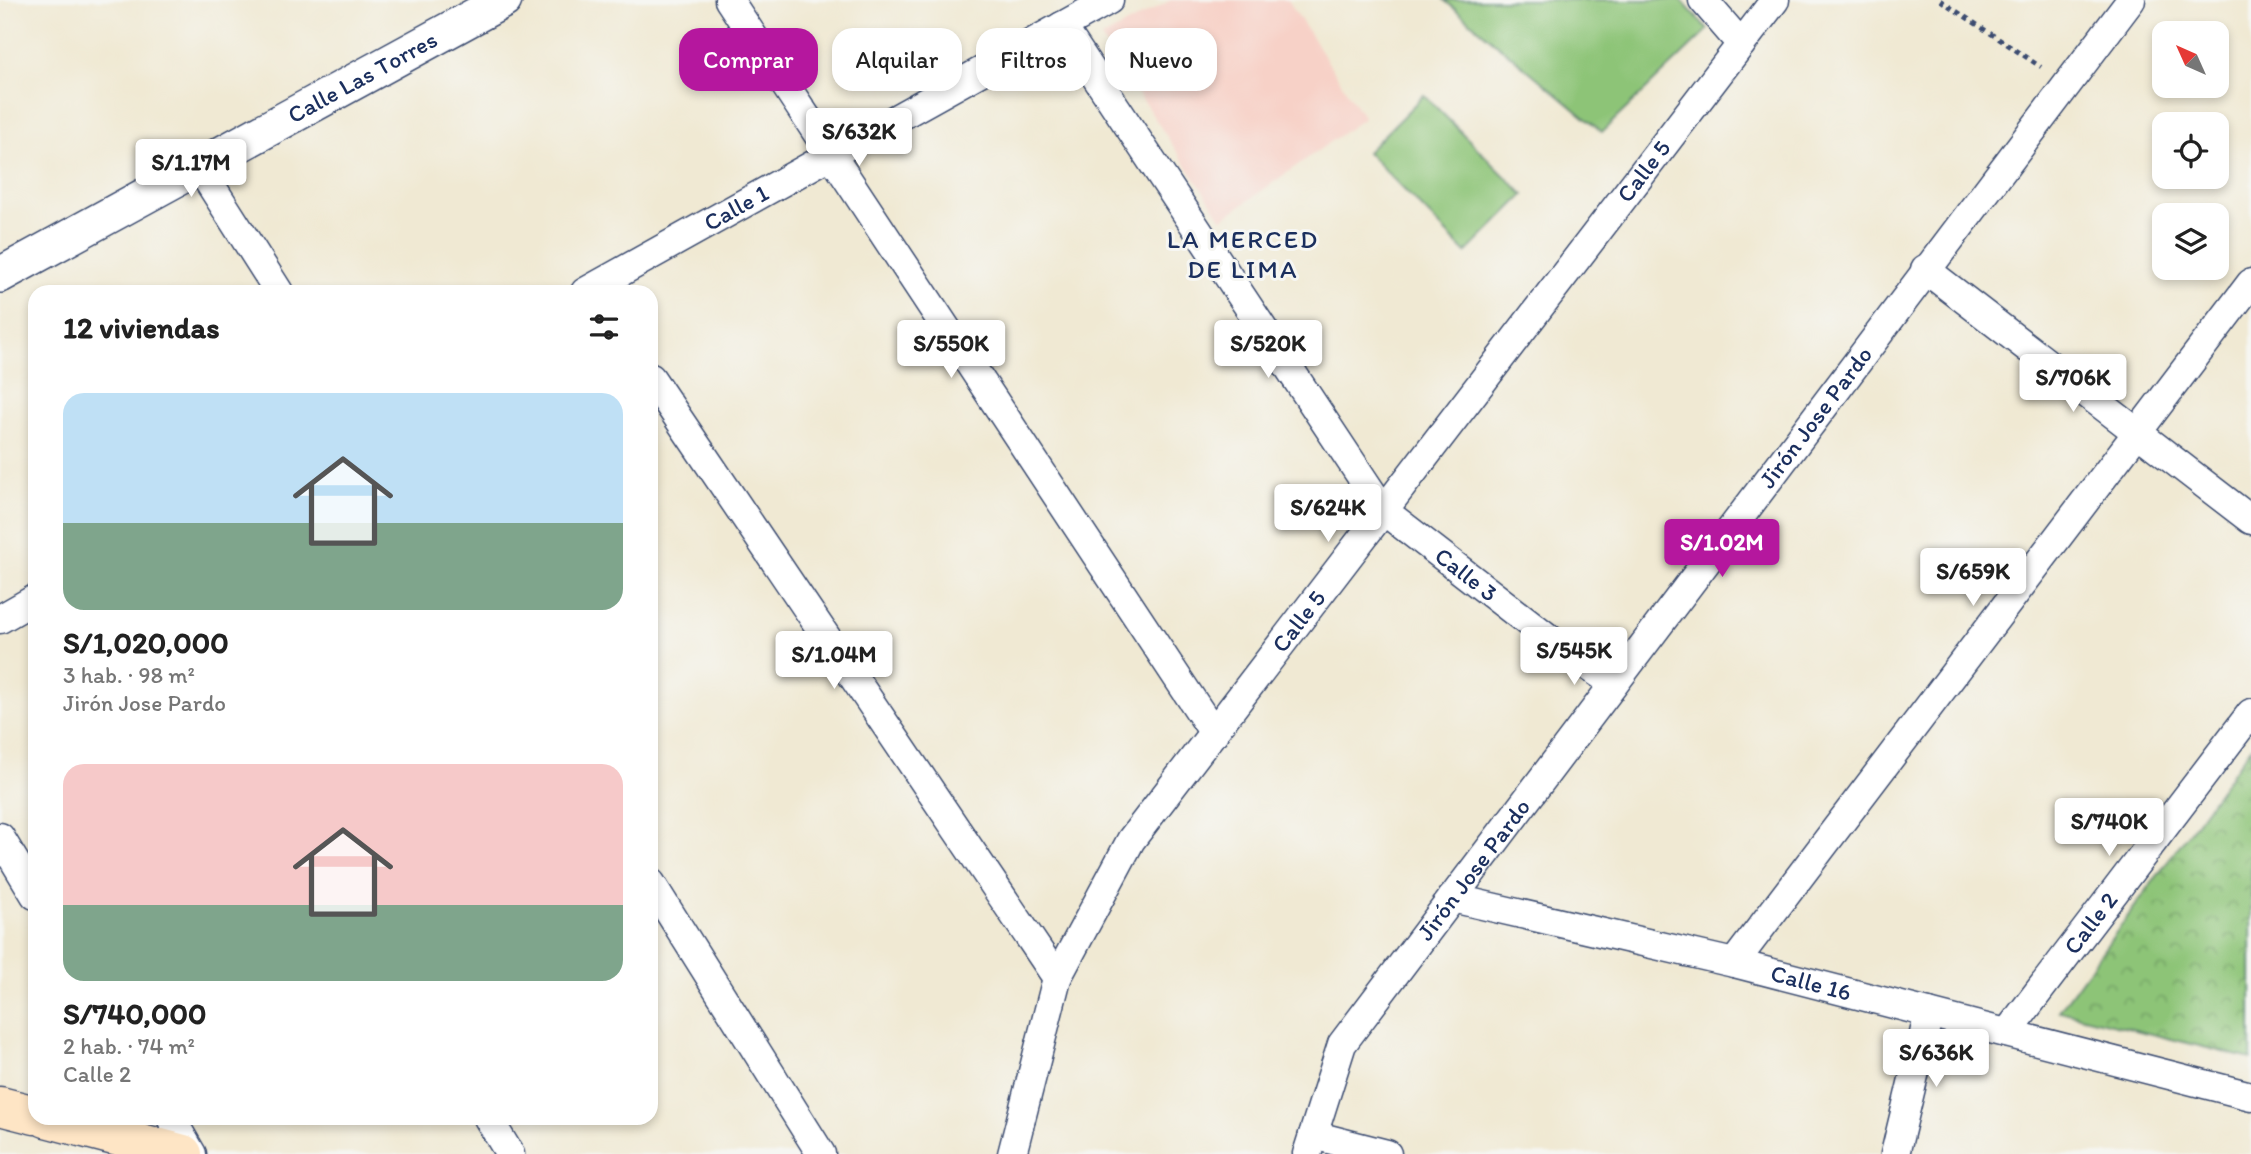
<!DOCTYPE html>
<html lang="es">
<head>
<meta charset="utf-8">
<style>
  :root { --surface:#fff; --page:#f6f6f6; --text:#222; --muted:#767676; --accent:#b5179e }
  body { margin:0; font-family:Itim,sans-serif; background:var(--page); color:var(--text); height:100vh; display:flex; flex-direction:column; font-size:26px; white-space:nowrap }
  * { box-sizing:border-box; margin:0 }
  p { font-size:23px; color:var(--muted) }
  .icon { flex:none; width:38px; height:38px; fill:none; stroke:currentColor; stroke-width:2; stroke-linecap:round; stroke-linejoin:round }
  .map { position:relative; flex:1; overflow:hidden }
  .sheet { position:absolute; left:28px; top:285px; width:630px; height:840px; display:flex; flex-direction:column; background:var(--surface); border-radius:21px; box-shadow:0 4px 10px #0003 }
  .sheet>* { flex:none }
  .top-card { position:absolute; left:679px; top:28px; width:665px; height:63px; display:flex; gap:14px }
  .needle { width:46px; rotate:315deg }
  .fabs { position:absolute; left:2152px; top:21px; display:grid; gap:14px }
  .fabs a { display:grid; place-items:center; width:77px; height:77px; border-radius:14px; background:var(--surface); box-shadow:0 4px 10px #0003; font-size:35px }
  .price { position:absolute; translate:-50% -60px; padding:0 16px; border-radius:7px; background:#fff; color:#222; font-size:23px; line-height:46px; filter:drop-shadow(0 2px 4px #0008) }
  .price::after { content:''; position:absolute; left:50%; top:42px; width:21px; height:16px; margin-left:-10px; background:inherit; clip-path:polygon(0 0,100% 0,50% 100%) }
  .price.active { background:var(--accent); color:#fff }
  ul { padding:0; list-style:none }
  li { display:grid; align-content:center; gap:14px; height:371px; padding:0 35px }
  li span { display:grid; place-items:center; height:217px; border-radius:21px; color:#555 }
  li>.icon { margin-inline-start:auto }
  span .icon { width:126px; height:126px; fill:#fffc; stroke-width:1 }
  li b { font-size:30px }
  h2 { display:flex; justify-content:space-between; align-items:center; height:84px; padding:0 35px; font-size:30px }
  .pill { padding:0 24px; border-radius:21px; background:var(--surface); box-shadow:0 4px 10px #0003; font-size:24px; line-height:63px }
  .pill.active { background:var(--accent); color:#fff }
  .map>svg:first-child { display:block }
  .built { fill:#f7d1c7 }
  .park { fill:url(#park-crowns); stroke:#547a6a; stroke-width:2 }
  .pitch { fill:#8dc477; stroke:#547a6a; stroke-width:2 }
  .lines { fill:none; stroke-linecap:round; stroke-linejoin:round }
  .minor-casing { stroke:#3b4b70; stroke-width:31 }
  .tertiary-casing { stroke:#3b4b70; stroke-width:38 }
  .secondary-casing { stroke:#3b4b70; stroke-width:41 }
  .path { stroke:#3b4b70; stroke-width:4.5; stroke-dasharray:5 5; stroke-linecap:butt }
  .minor { stroke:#fff; stroke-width:28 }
  .tertiary { stroke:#fff; stroke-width:35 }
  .secondary { stroke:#fee5c5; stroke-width:38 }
  .labels { text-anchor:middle; stroke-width:6; stroke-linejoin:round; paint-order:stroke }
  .street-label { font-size:24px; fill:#1b2f5e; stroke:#f6f6f2 }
  .neighbourhood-label { font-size:26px; letter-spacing:2px; fill:#1b2f5e; stroke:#f6f6f2 }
</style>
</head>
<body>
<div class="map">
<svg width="2251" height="1154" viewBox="0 0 2251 1154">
  <defs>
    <pattern id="park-crowns" width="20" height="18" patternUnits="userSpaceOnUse" patternTransform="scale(1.75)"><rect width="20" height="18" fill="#8dc477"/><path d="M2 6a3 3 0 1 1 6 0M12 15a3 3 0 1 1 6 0" fill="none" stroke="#72a065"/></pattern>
  </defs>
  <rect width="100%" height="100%" fill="#f6f6f2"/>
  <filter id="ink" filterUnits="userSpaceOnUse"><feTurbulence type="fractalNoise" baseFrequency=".0143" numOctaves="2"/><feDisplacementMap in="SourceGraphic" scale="14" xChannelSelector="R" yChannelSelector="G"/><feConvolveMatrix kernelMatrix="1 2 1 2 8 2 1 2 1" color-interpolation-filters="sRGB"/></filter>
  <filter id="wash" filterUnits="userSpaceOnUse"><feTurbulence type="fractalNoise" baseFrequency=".00686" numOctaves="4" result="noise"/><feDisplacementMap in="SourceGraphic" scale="28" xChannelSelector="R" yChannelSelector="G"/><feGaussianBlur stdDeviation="1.57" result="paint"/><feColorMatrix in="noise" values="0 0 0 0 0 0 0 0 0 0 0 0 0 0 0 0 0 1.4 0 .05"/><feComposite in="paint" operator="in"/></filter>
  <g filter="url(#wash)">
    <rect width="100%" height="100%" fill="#f0e9d3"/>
    <!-- built -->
    <path class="built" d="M1171 0H1288L1364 118 1222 219 1101 38Z"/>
    <!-- park -->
    <path class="park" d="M2251 747V1059L2059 1011Z"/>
    <!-- pitch -->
    <path class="pitch" d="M1444 0H1681L1708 30 1602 132Z
      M1424 95 1524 195 1466 253 1367 152Z"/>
  </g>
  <g filter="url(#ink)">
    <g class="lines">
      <defs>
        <g id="minor">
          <path d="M729 0 1214 733"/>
          <path d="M1703 0 1741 44"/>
          <path id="s1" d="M1062 26 1384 511 1564 650 1613 683"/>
          <path d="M198 165 279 292"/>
          <path d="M1925 269 2251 520"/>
          <path id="s2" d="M585 292 1109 0"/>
          <path d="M651 378 1057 978"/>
          <path d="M0 619 35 599"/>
          <path d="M0 837 35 895"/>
          <path d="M651 883 821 1154"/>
          <path id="s3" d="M1452 898 1734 963 2251 1096"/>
          <path d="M1734 963 2251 283"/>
          <path id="s4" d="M2007 1033 2251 713"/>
          <path d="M171 1118 192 1154"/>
          <path d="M488 1118 510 1154"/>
          <path d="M1313 1135 1387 1154"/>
          <path id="s5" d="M1012 1154 1057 978 1131 840 1775 0"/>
          <path id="s6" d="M1307 1154 1342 1044 2131 0"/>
          <path d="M1895 1154 1929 1013"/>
        </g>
        <g id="tertiary">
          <path id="s7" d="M0 275 504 0"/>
        </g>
        <path id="secondary" d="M0 1106 35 1115
          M46 1118 183 1154"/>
      </defs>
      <!-- minor casing -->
      <use href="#minor" class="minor-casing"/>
      <!-- tertiary casing -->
      <use href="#tertiary" class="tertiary-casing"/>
      <!-- secondary casing -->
      <use href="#secondary" class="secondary-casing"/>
      <!-- path -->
      <path class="path" d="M1940 0 2041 67"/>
      <!-- minor -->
      <use href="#minor" class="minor"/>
      <!-- tertiary -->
      <use href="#tertiary" class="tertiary"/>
      <!-- secondary -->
      <use href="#secondary" class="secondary"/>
    </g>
  </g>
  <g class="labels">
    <!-- street labels -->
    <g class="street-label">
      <text dy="8" stroke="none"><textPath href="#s7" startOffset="413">Calle Las Torres</textPath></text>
      <text dy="8" stroke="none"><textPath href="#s5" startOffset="1181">Calle 5</textPath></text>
      <text dy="8" stroke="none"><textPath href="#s2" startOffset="173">Calle 1</textPath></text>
      <text dy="8" stroke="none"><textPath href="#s6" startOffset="901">Jirón Jose Pardo</textPath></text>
      <text dy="8" stroke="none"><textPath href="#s1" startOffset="686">Calle 3</textPath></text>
      <text dy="8" stroke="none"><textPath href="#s5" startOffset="614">Calle 5</textPath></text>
      <text dy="8" stroke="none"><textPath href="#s6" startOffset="334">Jirón Jose Pardo</textPath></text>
      <text dy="8" stroke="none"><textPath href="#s4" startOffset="138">Calle 2</textPath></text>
      <text dy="8" stroke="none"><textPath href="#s3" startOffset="369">Calle 16</textPath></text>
    </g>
    <!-- neighbourhood labels -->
    <g class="neighbourhood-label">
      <text x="1243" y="248">LA MERCED<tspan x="1243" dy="30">DE LIMA</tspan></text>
    </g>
  </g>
</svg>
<div class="fabs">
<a><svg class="needle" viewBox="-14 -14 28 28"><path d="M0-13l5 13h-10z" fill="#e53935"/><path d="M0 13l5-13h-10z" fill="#767676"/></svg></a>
<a><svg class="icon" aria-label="locate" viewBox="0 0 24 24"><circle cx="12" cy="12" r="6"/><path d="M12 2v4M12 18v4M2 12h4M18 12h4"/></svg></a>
<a><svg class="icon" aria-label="layers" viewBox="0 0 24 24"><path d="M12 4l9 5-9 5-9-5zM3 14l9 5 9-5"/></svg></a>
</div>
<b class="price" style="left:859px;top:168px">S/632K</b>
<b class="price" style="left:191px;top:199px">S/1.17M</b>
<b class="price" style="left:951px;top:380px">S/550K</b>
<b class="price" style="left:1268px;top:380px">S/520K</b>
<b class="price" style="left:2073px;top:414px">S/706K</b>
<b class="price" style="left:1328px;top:544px">S/624K</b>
<b class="price active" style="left:1722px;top:579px">S/1.02M</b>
<b class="price" style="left:1973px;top:608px">S/659K</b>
<b class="price" style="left:1574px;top:687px">S/545K</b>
<b class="price" style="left:834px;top:691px">S/1.04M</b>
<b class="price" style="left:2109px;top:858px">S/740K</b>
<b class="price" style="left:1936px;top:1089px">S/636K</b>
<div class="top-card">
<a class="pill active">Comprar</a>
<a class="pill">Alquilar</a>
<a class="pill">Filtros</a>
<a class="pill">Nuevo</a>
</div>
<section class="sheet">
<h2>12 viviendas<svg class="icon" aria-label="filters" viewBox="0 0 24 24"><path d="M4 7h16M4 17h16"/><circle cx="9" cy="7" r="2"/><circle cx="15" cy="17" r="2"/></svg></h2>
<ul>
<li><span style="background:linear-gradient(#bfe0f5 60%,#7fa58c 0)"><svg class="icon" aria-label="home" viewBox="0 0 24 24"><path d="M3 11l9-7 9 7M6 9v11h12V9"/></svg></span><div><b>S/1,020,000</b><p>3 hab. · 98 m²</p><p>Jirón Jose Pardo</p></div></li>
<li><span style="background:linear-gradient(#f6c9c9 65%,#7fa58c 0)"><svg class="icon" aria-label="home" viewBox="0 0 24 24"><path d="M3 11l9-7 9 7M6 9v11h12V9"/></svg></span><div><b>S/740,000</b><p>2 hab. · 74 m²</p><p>Calle 2</p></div></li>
</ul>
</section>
</div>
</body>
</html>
